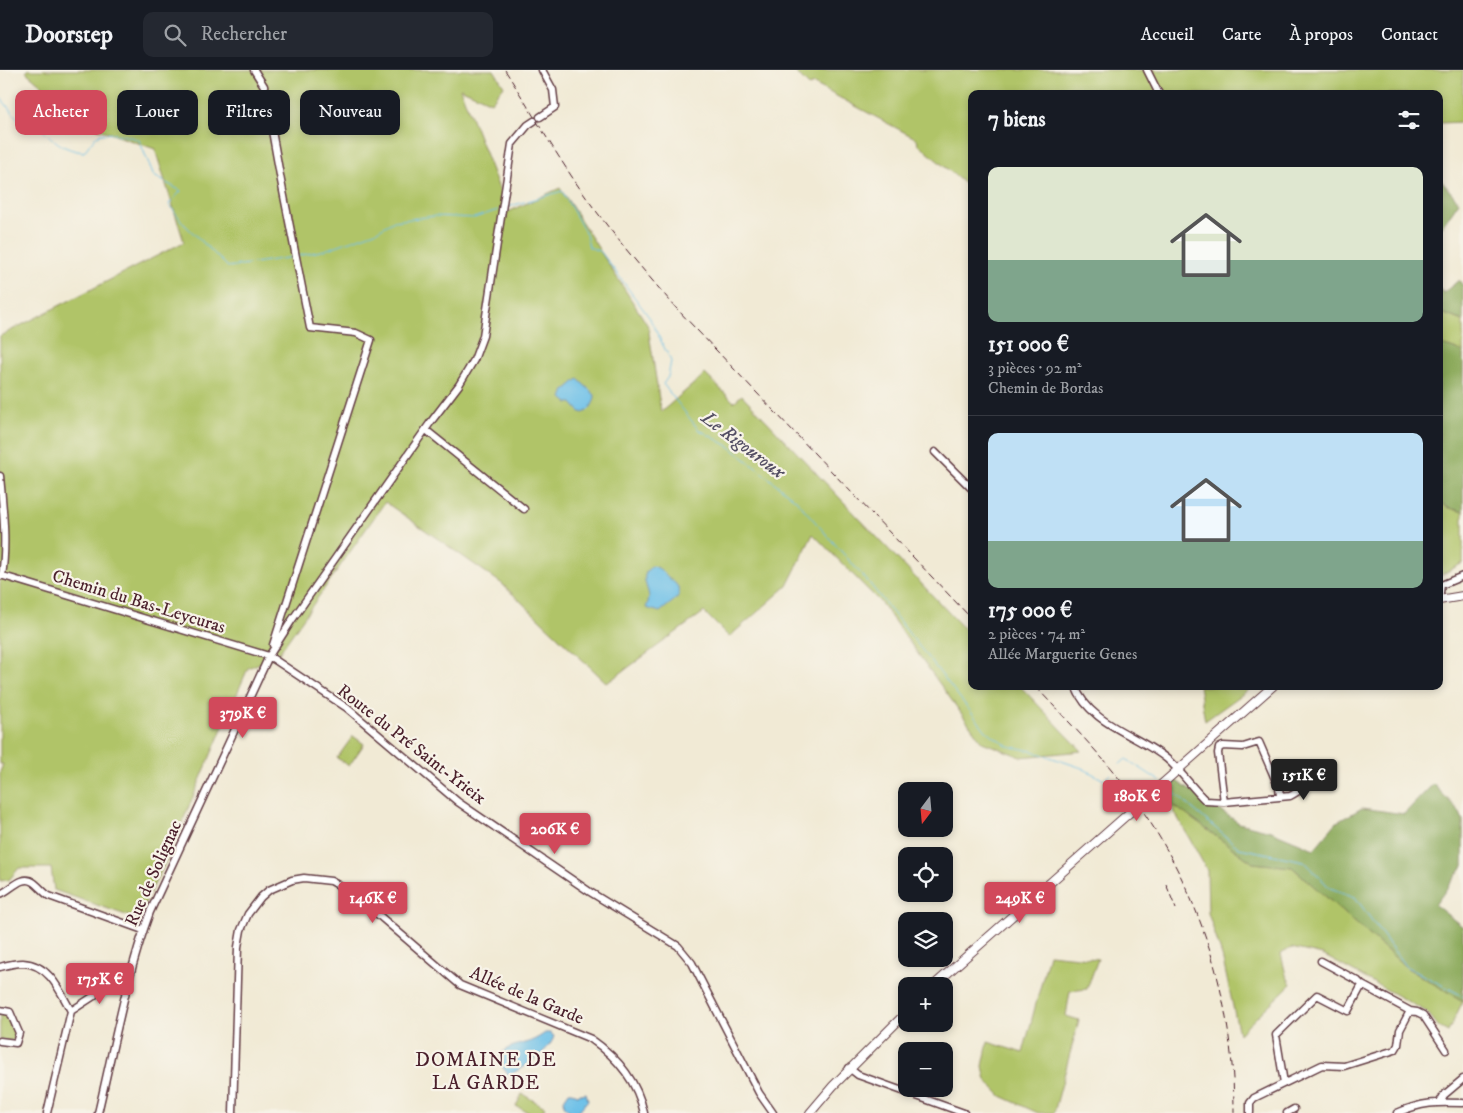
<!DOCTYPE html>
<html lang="fr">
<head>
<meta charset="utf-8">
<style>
  :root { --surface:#171b24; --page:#242831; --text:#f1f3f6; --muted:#9ea1a6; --line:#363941; --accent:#d1495b }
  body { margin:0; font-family:"IM FELL DW Pica",serif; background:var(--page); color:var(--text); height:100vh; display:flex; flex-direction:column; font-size:19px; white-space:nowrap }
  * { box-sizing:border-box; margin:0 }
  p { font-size:16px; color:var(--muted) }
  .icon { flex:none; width:28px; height:28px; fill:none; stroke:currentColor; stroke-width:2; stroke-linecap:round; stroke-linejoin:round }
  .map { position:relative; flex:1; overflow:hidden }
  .side { position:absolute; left:968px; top:20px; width:475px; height:600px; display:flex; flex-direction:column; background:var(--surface); border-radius:10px; box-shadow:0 2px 8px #0003 }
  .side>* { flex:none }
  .guide { position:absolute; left:15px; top:20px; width:475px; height:45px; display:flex; gap:10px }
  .needle { width:32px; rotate:196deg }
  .fabs { position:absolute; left:898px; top:712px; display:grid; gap:10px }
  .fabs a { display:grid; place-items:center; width:55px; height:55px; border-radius:10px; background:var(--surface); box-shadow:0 2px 8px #0003; font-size:25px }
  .price { position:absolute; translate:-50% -42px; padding:0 11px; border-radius:5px; background:var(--accent); color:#fff; font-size:16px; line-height:32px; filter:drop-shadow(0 1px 2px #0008) }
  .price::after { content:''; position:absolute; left:50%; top:30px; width:15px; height:11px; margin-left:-8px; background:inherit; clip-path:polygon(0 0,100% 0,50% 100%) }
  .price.selected { background:#222; color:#fff }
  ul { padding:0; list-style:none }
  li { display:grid; align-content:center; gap:10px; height:265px; padding:0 20px }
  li+li { border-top:1px solid var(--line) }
  li span { display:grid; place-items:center; height:155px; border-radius:10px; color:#555 }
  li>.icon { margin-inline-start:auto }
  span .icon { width:90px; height:90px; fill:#fffc; stroke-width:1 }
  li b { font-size:21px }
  h2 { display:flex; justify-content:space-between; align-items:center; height:60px; padding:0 20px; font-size:21px }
  .pill { padding:0 18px; border-radius:10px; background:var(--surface); box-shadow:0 2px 8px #0003; font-size:18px; line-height:45px }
  .pill.selected { background:var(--accent); color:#fff }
  header { display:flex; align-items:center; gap:30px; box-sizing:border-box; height:70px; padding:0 25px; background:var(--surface); border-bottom:1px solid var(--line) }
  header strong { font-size:24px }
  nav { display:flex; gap:28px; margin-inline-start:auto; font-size:18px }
  .search { width:350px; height:45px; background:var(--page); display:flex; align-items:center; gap:12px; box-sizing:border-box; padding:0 18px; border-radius:10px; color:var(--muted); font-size:19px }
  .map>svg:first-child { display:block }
  .green { fill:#b0c467; stroke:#7d7249 }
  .forest { fill:#8caa5c; stroke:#6b6444 }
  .water { fill:#6cc0e8; stroke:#5b708a }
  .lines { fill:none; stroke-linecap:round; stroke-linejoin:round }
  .stream { stroke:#6cc0e8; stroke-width:1 }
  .minor-casing { stroke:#633d44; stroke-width:9 }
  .major-casing { stroke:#633d44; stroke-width:10 }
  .minor { stroke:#fff; stroke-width:6 }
  .major { stroke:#fff; stroke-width:8 }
  .rail { stroke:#4a1f2b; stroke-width:1; stroke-dasharray:8 4; stroke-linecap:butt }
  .labels { text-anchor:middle; stroke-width:4.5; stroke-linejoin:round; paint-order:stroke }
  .street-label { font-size:18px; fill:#4a1f2b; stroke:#f7f3e8 }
  .water-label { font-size:19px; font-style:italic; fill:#544f64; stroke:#f7f3e8 }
  .quarter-label { font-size:20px; letter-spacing:1px; fill:#4a1f2b; stroke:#f7f3e8 }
</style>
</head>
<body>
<header>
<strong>Doorstep</strong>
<div class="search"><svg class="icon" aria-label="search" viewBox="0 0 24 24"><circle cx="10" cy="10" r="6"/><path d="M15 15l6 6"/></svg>Rechercher</div>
<nav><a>Accueil</a><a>Carte</a><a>À propos</a><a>Contact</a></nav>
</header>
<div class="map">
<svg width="1463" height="1043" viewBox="0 0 1463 1043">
  <rect width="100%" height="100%" fill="#f7f3e8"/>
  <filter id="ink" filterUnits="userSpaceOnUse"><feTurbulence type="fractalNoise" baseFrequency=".02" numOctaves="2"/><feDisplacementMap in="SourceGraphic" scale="10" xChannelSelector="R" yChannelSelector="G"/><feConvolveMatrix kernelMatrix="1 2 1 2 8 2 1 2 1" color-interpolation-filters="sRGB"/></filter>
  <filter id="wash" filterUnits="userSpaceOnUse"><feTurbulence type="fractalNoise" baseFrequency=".0096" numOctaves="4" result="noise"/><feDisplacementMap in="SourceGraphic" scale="20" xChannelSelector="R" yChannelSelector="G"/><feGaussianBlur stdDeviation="1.12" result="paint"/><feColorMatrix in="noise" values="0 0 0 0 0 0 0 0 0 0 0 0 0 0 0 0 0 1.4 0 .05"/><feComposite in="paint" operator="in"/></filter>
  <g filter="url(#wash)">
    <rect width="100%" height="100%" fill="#f1ead5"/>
    <!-- green -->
    <path class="green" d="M28 0H494L504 16 491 32 460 18 508 142 560 118 648 256 661 342 705 304 734 332 742 325 971 566V616H1020L1082 681 1021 687 982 672 881 533 813 464 787 516 729 567 704 542 607 613 501 513 385 432 277 586 248 598 164 795 137 849 54 820 51 798H19L9 810 0 811V702L3 694H0V266L184 172 155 79 90 56 26 2Z
      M793 0H1463V52L1439 53V24H971V131L966 115 918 74 917 69 814 14 809 16Z
      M1439 242 1463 251V282L1439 274Z
      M1439 431 1447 437 1463 442V493L1439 506Z
      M1199 616H1254L1205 651Z
      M353 666 364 674 349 696 337 688Z
      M1169 732 1253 793 1292 797 1407 898 1463 931 1448 962 1439 957 1427 942 1323 885 1291 878 1281 884 1286 905 1291 914 1239 964 1222 886 1208 843 1207 800Z
      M1049 884 1098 889 1087 919 1070 921 1066 946 1079 950 1054 1043H1038L1001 1026 986 1010 983 996 988 972 1023 983Z
      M4 943 8 945 12 952H8L11 957 15 959 17 964 16 968 11 971 0 969V944Z
      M522 1024 545 1037 541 1043H529L516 1036Z"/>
    <!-- forest -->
    <path class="forest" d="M1439 108 1459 132 1439 161Z
      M1459 210 1463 216V251L1439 242V217L1443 223Z
      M1439 274 1463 282V442L1447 437 1439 431Z
      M1175 710 1239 753 1271 761 1314 779 1337 752 1362 738 1404 744 1433 714 1459 741 1463 750V796L1435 835 1463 857V931L1407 898 1292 797 1253 793 1169 732Z"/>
    <!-- water -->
    <path class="water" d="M578 309 595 325C595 332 590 341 583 343L579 341 572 333H568L562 328 565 320Z
      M652 496C659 497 663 502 668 507 690 524 676 528 660 542L646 538C647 535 649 530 649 526 647 515 639 505 652 496Z
      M545 963H550L554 966C550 982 524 996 512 1004L508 1005C506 1001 500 995 499 991 497 977 524 974 531 971 536 969 541 966 545 963Z
      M569 1022H572L577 1025 586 1023 588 1030 577 1043H572L565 1037 563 1031Z"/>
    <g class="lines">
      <!-- stream -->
      <path class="stream" d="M0 27 27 60 40 58C55 71 63 80 84 82 88 77 94 66 101 64 111 62 130 66 139 70L154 106 181 121 169 134 183 153 228 197 294 187
        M504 138 562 121 586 164 589 177 601 182 649 247 671 291 668 307 663 314 698 359 730 377 796 430 870 514 986 661 1008 676 1032 681 1082 698 1104 710 1110 704
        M298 186 325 180 375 162 394 151 435 146 474 148 498 140
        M1120 694 1126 689 1160 711
        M1167 717 1239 778 1304 791 1330 818 1355 827 1405 896 1463 926"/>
    </g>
  </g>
  <g filter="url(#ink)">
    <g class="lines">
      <defs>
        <path id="minor" d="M254 0 264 16 281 111 310 258 356 263 371 270 273 575
          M1147 0 1159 24
          M540 47 555 37 553 20 542 0
          M426 360 524 439
          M935 382 971 418
          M0 406C3 439 7 473 2 506
          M0 505 269 586 347 638 458 732 590 822 678 876 692 893 759 1023 773 1043
          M1439 516 1463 506
          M1439 530 1441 515
          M1075 616C1090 655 1137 664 1167 689 1181 701 1192 718 1206 731L1224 732 1290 726C1302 720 1311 710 1323 706
          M1224 732 1218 683 1219 678 1223 676 1243 677 1259 672 1279 718 1280 726
          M0 824C10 821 22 804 33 812 39 816 43 822 49 826L143 860
          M1321 891 1358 911 1362 915
          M0 897C7 895 16 893 23 893 49 894 60 921 71 941L47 1043
          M0 940 10 942 19 963 16 973 0 971
          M71 941 94 926 96 910
          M1410 941 1417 942 1423 945 1446 980
          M849 998 858 1005 964 1043
          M1440 1032 1444 1025 1463 1009
          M98 1043C114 976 126 907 150 842L269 586 292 550 430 353 459 315 474 290 483 266 512 74 528 55 534 51
          M233 1043 238 877 241 860 248 844 261 827 269 820 292 810 304 808 331 811 354 824 460 915 591 969C617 987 637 1011 644 1043
          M1250 1043V1033L1254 1028 1322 995 1344 996 1395 980 1398 975 1400 960 1410 941 1362 915 1348 941 1317 925 1276 965 1284 1013
          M1287 1043 1294 1039
          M1397 1043C1422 1032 1437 1032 1463 1033"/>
        <path id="major" d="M1439 530 1463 526
          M933 916 1273 616
          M810 1043 833 1016 906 943"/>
      </defs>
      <!-- minor casing -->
      <use href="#minor" class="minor-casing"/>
      <!-- major casing -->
      <use href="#major" class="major-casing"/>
      <!-- minor -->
      <use href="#minor" class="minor"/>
      <!-- major -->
      <use href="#major" class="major"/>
      <!-- rail -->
      <path class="rail" d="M505 0C531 41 555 83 583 123 612 164 644 201 677 239L971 548
        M1035 616C1061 644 1088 671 1112 700 1193 798 1234 916 1234 1043
        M1166 814 1176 839"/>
    </g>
  </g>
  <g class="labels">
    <!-- street labels -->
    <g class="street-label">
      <text transform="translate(139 531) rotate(17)" y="6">Chemin du Bas-Leycuras</text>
      <text transform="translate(412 674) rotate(38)" y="6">Route du Pré Saint-Yrieix</text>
      <text transform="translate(153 803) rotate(-66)" y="6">Rue de Solignac</text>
      <text transform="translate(527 925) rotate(23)" y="6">Allée de la Garde</text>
    </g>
    <!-- water labels -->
    <g class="water-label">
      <text transform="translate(744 374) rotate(37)" y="7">Le Rigouroux</text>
    </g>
    <!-- quarter labels -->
    <g class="quarter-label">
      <text x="486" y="996">DOMAINE DE<tspan x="486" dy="23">LA GARDE</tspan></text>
    </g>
  </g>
</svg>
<div class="fabs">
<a><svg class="needle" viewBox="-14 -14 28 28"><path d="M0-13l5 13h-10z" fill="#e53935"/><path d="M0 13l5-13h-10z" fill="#9ea1a6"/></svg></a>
<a><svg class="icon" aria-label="locate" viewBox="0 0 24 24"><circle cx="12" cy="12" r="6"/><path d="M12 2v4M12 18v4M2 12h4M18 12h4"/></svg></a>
<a><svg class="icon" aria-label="layers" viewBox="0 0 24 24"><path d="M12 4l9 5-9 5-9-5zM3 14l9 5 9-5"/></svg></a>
<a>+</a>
<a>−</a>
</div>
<b class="price" style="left:243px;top:669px">379K €</b>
<b class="price selected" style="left:1304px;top:731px">151K €</b>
<b class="price" style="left:1137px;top:752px">180K €</b>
<b class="price" style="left:555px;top:785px">206K €</b>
<b class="price" style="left:373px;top:854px">146K €</b>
<b class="price" style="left:1020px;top:854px">249K €</b>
<b class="price" style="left:100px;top:935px">175K €</b>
<div class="guide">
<a class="pill selected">Acheter</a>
<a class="pill">Louer</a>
<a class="pill">Filtres</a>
<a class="pill">Nouveau</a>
</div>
<section class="side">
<h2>7 biens<svg class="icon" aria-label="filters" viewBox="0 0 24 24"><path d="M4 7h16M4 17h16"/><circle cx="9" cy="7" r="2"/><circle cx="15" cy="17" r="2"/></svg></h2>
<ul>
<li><span style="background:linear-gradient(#dfe7d0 60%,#7fa58c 0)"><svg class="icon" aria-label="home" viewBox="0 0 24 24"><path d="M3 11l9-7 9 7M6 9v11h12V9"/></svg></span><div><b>151 000 €</b><p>3 pièces · 92 m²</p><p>Chemin de Bordas</p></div></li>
<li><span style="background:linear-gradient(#bfe0f5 70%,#7fa58c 0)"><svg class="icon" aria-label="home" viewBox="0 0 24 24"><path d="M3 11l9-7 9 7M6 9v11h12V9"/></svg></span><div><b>175 000 €</b><p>2 pièces · 74 m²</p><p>Allée Marguerite Genes</p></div></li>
</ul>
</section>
</div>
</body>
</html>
